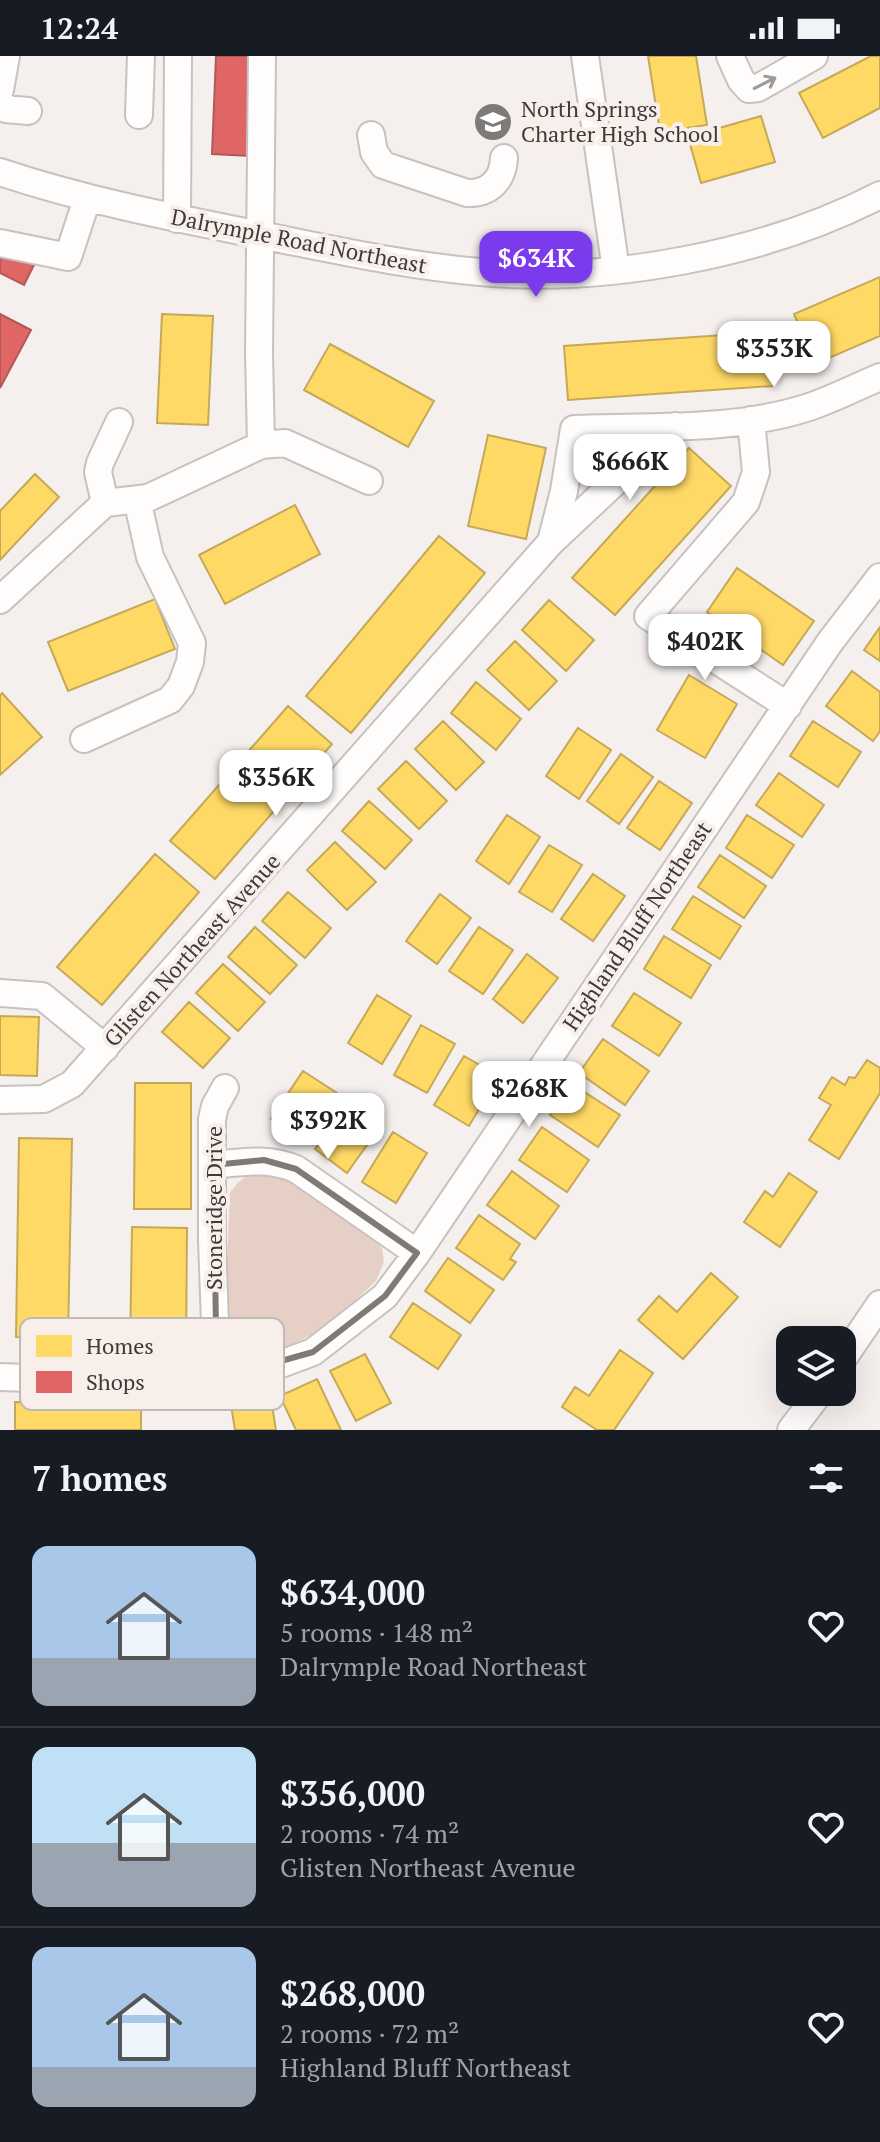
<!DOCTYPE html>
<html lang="en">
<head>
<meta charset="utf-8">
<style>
  :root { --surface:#171b24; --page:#242831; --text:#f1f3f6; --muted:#9ea1a6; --line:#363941; --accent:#7c3aed }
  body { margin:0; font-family:"PT Serif",serif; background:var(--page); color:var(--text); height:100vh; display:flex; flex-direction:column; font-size:30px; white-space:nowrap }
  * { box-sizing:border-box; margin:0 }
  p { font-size:26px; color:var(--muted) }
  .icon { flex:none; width:44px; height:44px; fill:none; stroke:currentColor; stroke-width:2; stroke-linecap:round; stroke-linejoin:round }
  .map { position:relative; height:1374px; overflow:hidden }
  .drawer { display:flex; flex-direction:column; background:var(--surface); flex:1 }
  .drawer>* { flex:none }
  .controls { position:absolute; left:776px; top:1270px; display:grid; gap:16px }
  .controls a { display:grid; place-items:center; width:80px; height:80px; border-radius:16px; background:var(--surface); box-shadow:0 8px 32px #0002; font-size:40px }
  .price { position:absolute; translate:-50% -68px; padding:0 18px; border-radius:16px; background:#fff; color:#222; font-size:26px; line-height:52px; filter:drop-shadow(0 2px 4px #0008) }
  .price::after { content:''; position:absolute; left:50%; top:48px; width:24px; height:18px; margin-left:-12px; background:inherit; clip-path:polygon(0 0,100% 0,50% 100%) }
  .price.active { background:var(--accent); color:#fff }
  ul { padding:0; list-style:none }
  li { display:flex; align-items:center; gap:24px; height:200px; padding:0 32px }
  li+li { border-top:2px solid var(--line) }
  li span { display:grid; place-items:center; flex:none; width:224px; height:160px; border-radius:16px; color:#555 }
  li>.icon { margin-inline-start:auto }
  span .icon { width:96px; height:96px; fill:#fffc; stroke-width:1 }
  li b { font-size:34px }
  h2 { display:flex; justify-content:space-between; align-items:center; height:96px; padding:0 32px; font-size:34px }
  .status { display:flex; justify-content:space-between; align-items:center; height:56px; padding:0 40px; background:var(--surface); direction:ltr }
  .status svg { height:22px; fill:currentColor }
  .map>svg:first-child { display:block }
  .green { fill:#e6d0c6 }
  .homes { fill:#ffd966; stroke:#c5a958; stroke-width:2 }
  .shops { fill:#e06666; stroke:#af5958; stroke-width:2 }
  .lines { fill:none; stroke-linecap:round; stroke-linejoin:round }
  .minor-casing { stroke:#c6c2c1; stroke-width:30 }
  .minor { stroke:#fefdfc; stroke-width:26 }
  .oneway { stroke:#9e9c9a }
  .marked { fill:none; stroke:#7e7a78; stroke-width:6; stroke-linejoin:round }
  .labels { text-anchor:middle; stroke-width:8; stroke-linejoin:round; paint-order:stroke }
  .poi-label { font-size:22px; fill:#3e3a39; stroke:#f8efeb; text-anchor:start }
  .street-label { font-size:22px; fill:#3e3a39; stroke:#f8efeb }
  .key { fill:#f8efeb; stroke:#c0b9b6; stroke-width:2 }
  .key-label { font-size:22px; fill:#3e3a39 }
</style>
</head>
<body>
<div class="status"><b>12:24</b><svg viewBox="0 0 49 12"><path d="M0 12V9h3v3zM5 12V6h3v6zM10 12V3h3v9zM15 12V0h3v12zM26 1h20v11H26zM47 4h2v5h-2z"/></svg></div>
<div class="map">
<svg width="880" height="1374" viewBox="0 0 880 1374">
  <rect width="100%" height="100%" fill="#f5f0ee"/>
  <!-- green -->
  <path class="green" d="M263 1116 284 1121 374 1183 382 1192 384 1206 376 1225 328 1270 271 1300 248 1304 230 1294 224 1277 230 1137C239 1123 247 1118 263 1116Z"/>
  <!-- homes -->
  <path class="homes" d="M648 0H696L707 69 660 76Z
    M871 0H880V52L823 82 799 37Z
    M761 60 775 106 701 127 688 81Z
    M880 221V280L815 308 794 258Z
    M162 258 213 260 208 369 157 367Z
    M769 276 773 330 568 344 564 290Z
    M330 288 434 345 408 391 304 334Z
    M488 379 546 392 526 483 468 470Z
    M689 392 731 430 615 559 572 522Z
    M35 418 59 441 0 504V455Z
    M295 449 320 498 225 548 199 499Z
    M439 480 485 517 351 677 306 640Z
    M737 512 814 565 783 609 707 556Z
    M155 543 175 593 68 635 48 586Z
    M549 544 594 584 566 615 522 574Z
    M880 571V605L864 594Z
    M515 585 557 625 529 654 487 614Z
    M852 615 880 636V675L873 685 826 650Z
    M689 619 737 648 705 702 657 674Z
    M476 626 521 663 496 694 451 657Z
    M2 637 42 681 0 719V640Z
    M288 650 332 688 215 823 170 785Z
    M443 665 484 706 456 734 415 693Z
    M813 665 861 696 838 731 790 700Z
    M578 672 611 694 579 743 546 720Z
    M621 698 653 721 619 768 587 745Z
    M406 705 447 745 419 773 378 733Z
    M779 717 824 749 802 781 756 749Z
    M659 725 692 747 660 794 627 772Z
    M369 745 412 784 385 813 342 775Z
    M507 759 540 781 509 828 476 805Z
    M747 759 794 789 772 822 726 792Z
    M335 786 376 826 347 854 307 814Z
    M549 789 582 809 552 856 519 836Z
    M155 798 199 836 102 949 57 911Z
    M720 799 766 830 744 862 698 831Z
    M593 818 625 840 593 885 561 863Z
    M288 836 331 872 305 902 262 865Z
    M440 838 471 862 437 908 406 885Z
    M693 840 741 870 720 903 672 873Z
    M255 871 297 909 270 938 228 901Z
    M479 871 513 894 483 938 449 915Z
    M664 880 711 909 691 942 644 913Z
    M527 898 558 922 523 967 493 943Z
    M223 908 265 946 238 975 196 937Z
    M634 937 681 967 659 1000 612 970Z
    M377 939 411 960 382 1008 348 987Z
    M189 946 230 982 203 1012 162 976Z
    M0 960 39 961 37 1020 0 1019Z
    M421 969 455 988 427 1037 394 1019Z
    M603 983 649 1015 625 1049 579 1017Z
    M464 1000 499 1020 469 1070 434 1049Z
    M867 1004 880 1012V1037L839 1103 809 1084 831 1049 819 1042 832 1021 845 1029 849 1021 855 1022Z
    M303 1015 337 1037 304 1085 271 1063Z
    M135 1027H191V1153H134Z
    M572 1028 620 1059 598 1091 550 1059Z
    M350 1044 382 1068 347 1117 315 1093Z
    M542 1071 589 1104 567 1136 519 1104Z
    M393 1076 427 1097 396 1147 362 1126Z
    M19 1082 72 1083 68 1282 16 1281Z
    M512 1115 559 1150 535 1183 487 1149Z
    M789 1117 817 1136 780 1191 744 1166 765 1135 773 1141Z
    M479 1159 520 1188 510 1203 516 1206 503 1224 456 1192Z
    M132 1171 187 1172 186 1296H130Z
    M448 1202 494 1234 470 1267 425 1235Z
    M711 1217 738 1241 683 1303 638 1264 659 1240 677 1256Z
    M413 1247 461 1279 438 1313 390 1281Z
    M620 1294 653 1317 614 1374H597L562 1351 575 1331 589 1340Z
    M365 1298 391 1347 356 1365 330 1315Z
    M317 1323 341 1374H296L280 1340Z
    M271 1343 276 1374H235L231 1349Z
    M15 1346 141 1347V1374H15Z"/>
  <!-- shops -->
  <path class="shops" d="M216 0H255L251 100 212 98Z
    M7 192 35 207 24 229 0 217V205Z
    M0 258 31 274 0 332Z"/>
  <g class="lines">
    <defs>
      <path id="minor" d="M585 0 616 214
        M730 0 741 24 749 33 758 32 814 0
        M0 34 6 0
        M0 45 6 53 28 55
        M139 59 141 0
        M371 79 374 96 383 109 467 137C489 138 503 124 504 102
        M0 116C87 145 175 162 265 180 336 194 407 210 480 216 608 228 766 198 880 139
        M177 163 178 0
        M0 187 68 201 87 143
        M751 364 756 416 746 446 648 560 788 650
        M261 389 285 387 369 425
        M105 447 98 416 100 407 119 366
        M551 486 564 435 574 373C650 370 733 375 806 352 831 344 856 331 880 321
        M0 544 105 447 148 442 261 389 259 297 262 0
        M84 683 170 644 181 630 190 606 192 587 150 501 137 443
        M0 937 42 940 105 992
        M0 1044 44 1043 72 1028 551 486 675 370
        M213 1109C243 1106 268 1101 296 1113L417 1197
        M842 1304 880 1248
        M0 1321 141 1326 217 1323 281 1308 313 1296 385 1240 417 1197 830 586 880 521
        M217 1323 212 1184V1063L215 1050 225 1032
        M791 1374 820 1336"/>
    </defs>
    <!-- minor casing -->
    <use href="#minor" class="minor-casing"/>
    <!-- minor -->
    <use href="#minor" class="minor"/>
  </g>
  <!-- one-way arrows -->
  <defs><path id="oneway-shaft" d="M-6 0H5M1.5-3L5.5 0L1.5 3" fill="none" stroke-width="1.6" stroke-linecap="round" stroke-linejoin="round" transform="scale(2)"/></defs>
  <use class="oneway" href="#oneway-shaft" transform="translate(765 27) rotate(-27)"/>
  <!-- marked area -->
  <path class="marked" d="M264 1104 296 1113 417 1197 385 1240 313 1296 217 1323 213 1109Z"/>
  <!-- icons -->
  <defs>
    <symbol id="school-disc" viewBox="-11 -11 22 22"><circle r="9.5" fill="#7e7a78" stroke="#f8efeb"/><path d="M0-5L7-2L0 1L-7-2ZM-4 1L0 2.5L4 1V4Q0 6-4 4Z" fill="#fff"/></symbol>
  </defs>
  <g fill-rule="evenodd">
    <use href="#school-disc" x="471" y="44" width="44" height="44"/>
  </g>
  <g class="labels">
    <!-- poi labels -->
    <g class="poi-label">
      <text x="521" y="61">North Springs<tspan x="521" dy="25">Charter High School</tspan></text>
    </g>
    <!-- street labels -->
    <g class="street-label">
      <text transform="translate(299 185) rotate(11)" y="8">Dalrymple Road Northeast</text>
      <text transform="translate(637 870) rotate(-56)" y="8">Highland Bluff Northeast</text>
      <text transform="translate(192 894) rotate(-48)" y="8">Glisten Northeast Avenue</text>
      <text transform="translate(214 1152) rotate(-90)" y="8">Stoneridge Drive</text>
    </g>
  </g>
  <!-- legend -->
  <rect x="20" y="1262" width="264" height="92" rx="12" class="key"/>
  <rect x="36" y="1279" width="36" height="22" fill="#ffd966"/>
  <rect x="36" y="1315" width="36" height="22" fill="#e06666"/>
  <g class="key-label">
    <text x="86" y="1298">Homes</text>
    <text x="86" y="1334">Shops</text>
  </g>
</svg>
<div class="controls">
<a><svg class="icon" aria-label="layers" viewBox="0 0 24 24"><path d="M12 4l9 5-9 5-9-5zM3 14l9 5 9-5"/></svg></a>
</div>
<b class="price active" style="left:536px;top:243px">$634K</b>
<b class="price" style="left:774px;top:333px">$353K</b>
<b class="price" style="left:630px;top:446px">$666K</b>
<b class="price" style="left:705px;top:626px">$402K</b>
<b class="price" style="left:276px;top:762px">$356K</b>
<b class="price" style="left:529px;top:1073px">$268K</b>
<b class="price" style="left:328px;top:1105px">$392K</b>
</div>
<section class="drawer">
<h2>7 homes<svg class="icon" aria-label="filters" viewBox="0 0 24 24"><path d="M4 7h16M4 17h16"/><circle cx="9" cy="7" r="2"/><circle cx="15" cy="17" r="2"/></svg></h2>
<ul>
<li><span style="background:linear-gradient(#a9c7e8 70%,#9aa5b1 0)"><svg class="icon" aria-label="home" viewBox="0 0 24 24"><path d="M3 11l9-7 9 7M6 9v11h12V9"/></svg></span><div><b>$634,000</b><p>5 rooms · 148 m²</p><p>Dalrymple Road Northeast</p></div><svg class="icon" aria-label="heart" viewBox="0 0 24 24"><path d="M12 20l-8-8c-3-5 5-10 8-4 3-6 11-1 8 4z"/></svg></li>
<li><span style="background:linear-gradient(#bfe0f5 60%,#9aa5b1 0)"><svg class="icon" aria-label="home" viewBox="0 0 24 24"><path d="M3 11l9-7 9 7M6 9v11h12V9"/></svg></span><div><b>$356,000</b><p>2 rooms · 74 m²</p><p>Glisten Northeast Avenue</p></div><svg class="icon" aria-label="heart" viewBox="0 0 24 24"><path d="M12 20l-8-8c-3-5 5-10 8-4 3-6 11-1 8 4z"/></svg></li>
<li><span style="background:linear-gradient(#a9c7e8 75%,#9aa5b1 0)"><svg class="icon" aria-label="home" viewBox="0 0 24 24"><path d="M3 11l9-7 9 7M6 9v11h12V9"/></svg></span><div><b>$268,000</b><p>2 rooms · 72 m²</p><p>Highland Bluff Northeast</p></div><svg class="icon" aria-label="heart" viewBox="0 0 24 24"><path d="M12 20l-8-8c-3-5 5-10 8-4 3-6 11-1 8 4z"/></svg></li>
</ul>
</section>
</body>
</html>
